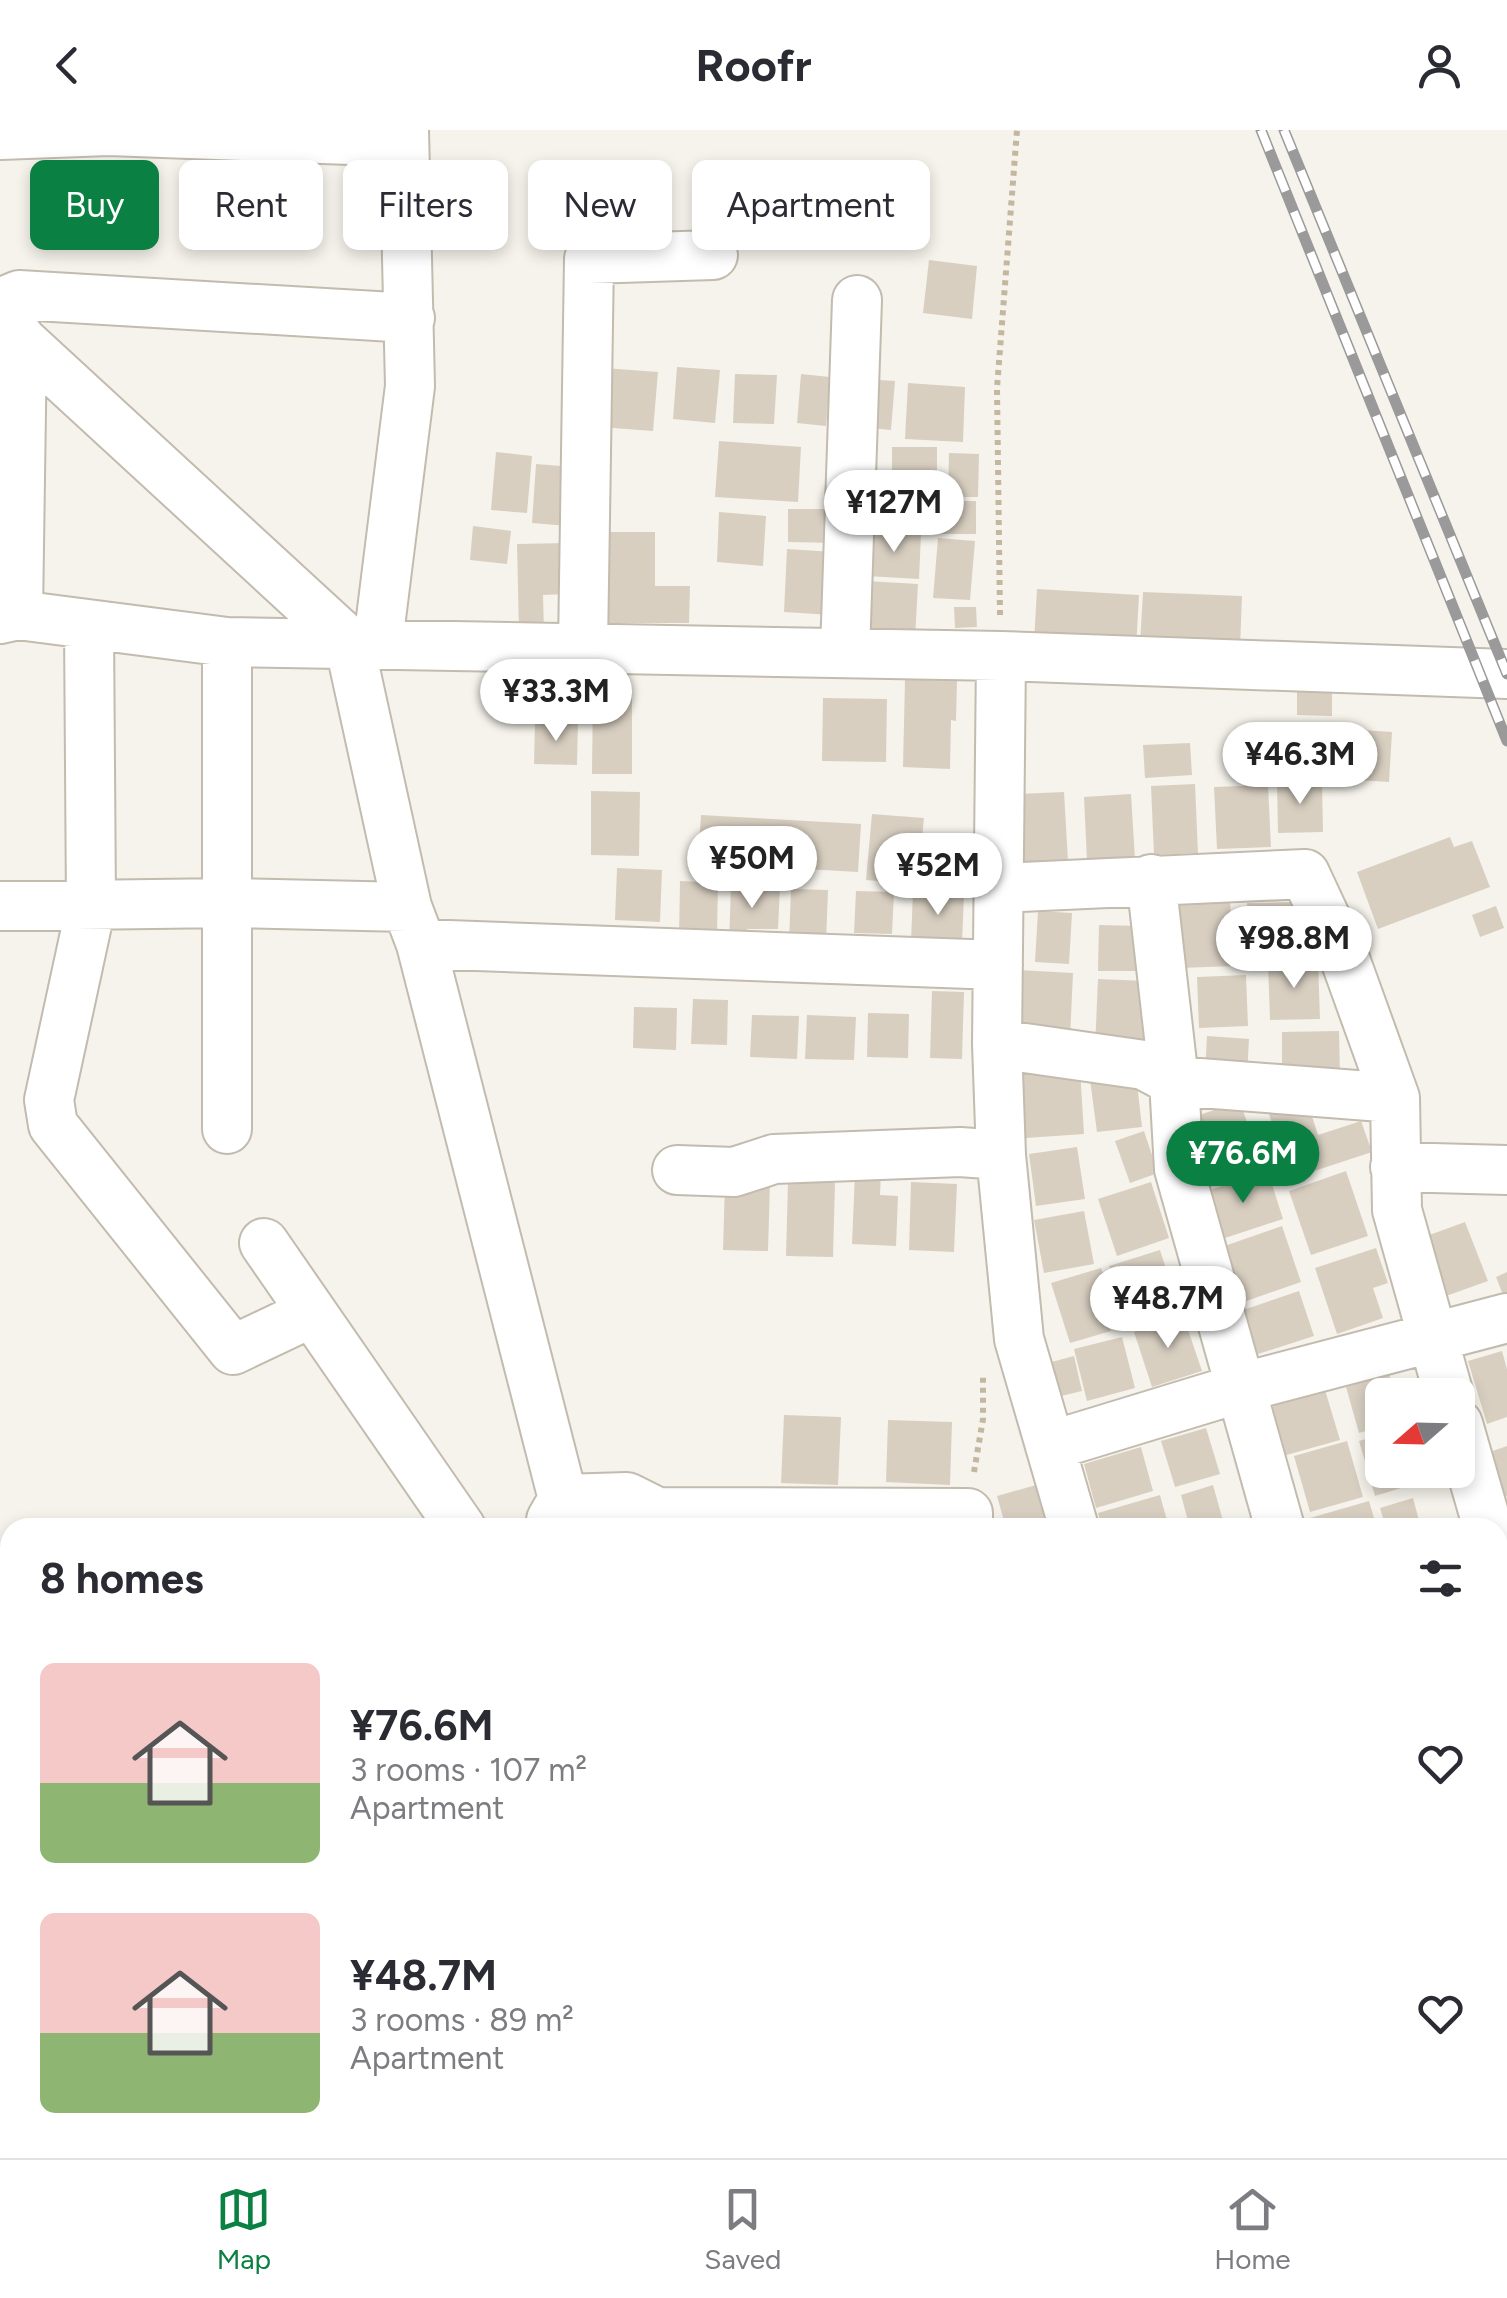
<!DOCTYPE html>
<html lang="en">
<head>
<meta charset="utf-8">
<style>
  :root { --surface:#fff; --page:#f7f7f7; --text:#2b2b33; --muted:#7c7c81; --line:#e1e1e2; --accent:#0b8043 }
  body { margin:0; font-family:Figtree,sans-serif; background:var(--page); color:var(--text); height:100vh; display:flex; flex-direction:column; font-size:38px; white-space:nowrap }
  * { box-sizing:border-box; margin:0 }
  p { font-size:32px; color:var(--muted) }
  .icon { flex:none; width:55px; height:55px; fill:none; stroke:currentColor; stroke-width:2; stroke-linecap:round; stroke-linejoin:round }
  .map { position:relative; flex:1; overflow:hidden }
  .sheet { position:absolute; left:0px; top:1388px; width:1508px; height:642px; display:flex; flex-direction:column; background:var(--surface); border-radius:30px 30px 0 0; box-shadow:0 5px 15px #0003 }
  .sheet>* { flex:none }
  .banner { position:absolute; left:30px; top:30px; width:1000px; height:90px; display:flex; gap:20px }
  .needle { width:65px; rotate:250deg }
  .tools { position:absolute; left:1365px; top:1248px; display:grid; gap:20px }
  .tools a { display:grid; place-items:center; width:110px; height:110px; border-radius:15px; background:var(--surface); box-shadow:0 5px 15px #0003; font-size:50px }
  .price { position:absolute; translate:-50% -85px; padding:0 22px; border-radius:35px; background:#fff; color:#222; font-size:32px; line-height:65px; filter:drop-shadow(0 2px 5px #0008) }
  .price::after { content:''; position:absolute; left:50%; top:60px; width:30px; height:22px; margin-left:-15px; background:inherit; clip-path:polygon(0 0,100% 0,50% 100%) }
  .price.selected { background:var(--accent); color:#fff }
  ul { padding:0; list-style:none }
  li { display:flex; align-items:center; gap:30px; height:250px; padding:0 40px }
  li span { display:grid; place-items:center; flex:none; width:280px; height:200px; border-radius:15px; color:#555 }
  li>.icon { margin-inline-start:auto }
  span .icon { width:120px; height:120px; fill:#fffc; stroke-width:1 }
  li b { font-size:42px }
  h2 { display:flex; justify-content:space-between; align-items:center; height:120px; padding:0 40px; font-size:42px }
  .chip { padding:0 35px; border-radius:15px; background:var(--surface); box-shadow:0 5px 15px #0003; font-size:35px; line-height:90px }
  .chip.selected { background:var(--accent); color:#fff }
  header { display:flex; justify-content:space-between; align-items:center; height:130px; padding:0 40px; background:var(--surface); font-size:45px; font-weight:700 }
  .tab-bar { display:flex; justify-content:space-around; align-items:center; height:140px; border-top:2px solid var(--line); background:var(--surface); font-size:28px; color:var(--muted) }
  .tab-bar a { display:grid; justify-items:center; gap:5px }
  .tab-bar .selected { color:var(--accent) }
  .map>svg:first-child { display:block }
  .building { fill:#d8cfc1 }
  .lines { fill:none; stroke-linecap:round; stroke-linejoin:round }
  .minor-casing { stroke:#c2bbae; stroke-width:52 }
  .path { stroke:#c4b79f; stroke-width:6; stroke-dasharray:5 5; stroke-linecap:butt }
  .minor { stroke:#fff; stroke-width:48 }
  .rail-casing { stroke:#9a9a9a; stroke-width:11 }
  .rail { stroke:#fff; stroke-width:8; stroke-dasharray:22; stroke-linecap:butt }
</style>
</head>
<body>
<header><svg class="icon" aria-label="back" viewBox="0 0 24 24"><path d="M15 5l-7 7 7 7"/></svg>Roofr<svg class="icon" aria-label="person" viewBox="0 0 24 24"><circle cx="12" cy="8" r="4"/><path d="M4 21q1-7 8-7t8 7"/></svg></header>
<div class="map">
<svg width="1507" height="2028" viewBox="0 0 1507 2028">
  <rect width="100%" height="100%" fill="#f6f3ec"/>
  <!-- building -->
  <path class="building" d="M929 130 977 136 972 189 923 183Z
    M677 237 720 240 715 293 673 289Z
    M604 238 658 242 653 301 600 297Z
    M735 244 777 245 774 294 733 293Z
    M801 244 830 247 826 296 797 293Z
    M864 249 895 251 891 300 860 297Z
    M908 253 965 257 963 312 905 309Z
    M719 311 801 317 798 372 715 367Z
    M892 317H937V368H892Z
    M496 322 532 326 527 383 491 380Z
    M949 323 979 324 978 367H948Z
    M536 334 573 337 568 396 532 393Z
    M942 371H976V404H942Z
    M788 379H837V413L788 412Z
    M719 382 766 386 763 436 717 432Z
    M473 396 511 401 507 434 470 430Z
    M869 401 921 404 919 449 866 446Z
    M605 402H655V456H690L689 493H605Z
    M938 408 975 411 970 470 933 468Z
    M566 413 567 464 543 465 544 501 519 502 517 414Z
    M787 419 833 422 831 485 784 482Z
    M866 451 918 454 915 508 863 505Z
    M1037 459 1139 465 1136 519 1034 512Z
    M1143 462 1242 466 1240 518 1140 514Z
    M954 477H976L977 497 955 498Z
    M905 549 957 550 956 591 951 590 950 639 903 637Z
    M1297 551 1332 552V586L1297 585Z
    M593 557H632V644H592Z
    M823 568 887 569 886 632 822 631Z
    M535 592 578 593 577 635 534 634Z
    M1330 598 1392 602 1389 652 1328 648Z
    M1190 613 1192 645 1145 648 1143 615Z
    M1277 652H1322L1323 702 1278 703Z
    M1195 654 1198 723 1154 725 1151 656Z
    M1268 655 1271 717 1217 719 1214 657Z
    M591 661 640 662 639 726 591 725Z
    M1064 662 1068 731 1022 734 1018 664Z
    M1131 664 1135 729 1087 731 1084 667Z
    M872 684 924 688 922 708 941 709 938 756 866 750Z
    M701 685 861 694 858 742 698 733Z
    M1450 707 1454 717 1472 711 1490 757 1378 799 1357 742Z
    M617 738 662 740 660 792 615 790Z
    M680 751 718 753 717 807 679 806Z
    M731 755 780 757 778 799H747V816L729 815Z
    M791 759 828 760 826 813 789 812Z
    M856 761 894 762 892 804 854 803Z
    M913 762 964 764 962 813 911 811Z
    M1230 766 1233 836 1181 838 1179 767Z
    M1293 772 1294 825 1249 826 1247 773Z
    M1496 776 1504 798 1480 807 1472 785Z
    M1038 781 1072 783 1069 834 1035 832Z
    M1099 795 1140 796 1138 841H1098Z
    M1318 832 1320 889 1270 890 1268 833Z
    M1019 840 1073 843 1070 908 1015 904Z
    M1246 845 1248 896 1199 898 1197 847Z
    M1098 849 1147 851 1144 921 1095 918Z
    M932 861 964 862 962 929 930 928Z
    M693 869 728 870 727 915 691 914Z
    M634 877 677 878 676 920 633 918Z
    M868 883 909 884 908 928 867 927Z
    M752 885 799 886 797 929 750 927Z
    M807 885 856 887 854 930 805 929Z
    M1339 901 1340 947 1282 948V902Z
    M1207 906 1249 909 1247 946 1205 943Z
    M1080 939 1084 1004 1026 1008 1021 943Z
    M1136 945 1142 997 1097 1002 1090 950Z
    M1240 971 1261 1036 1206 1054 1185 990Z
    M1309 977 1318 1005 1361 991 1372 1022 1290 1049 1269 984 1285 978 1287 985Z
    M1144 1001 1158 1043 1130 1053 1115 1011Z
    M1077 1017 1085 1069 1036 1076 1029 1024Z
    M1346 1041 1368 1106 1311 1125 1289 1061Z
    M855 1042 881 1043 880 1065 898 1066 896 1116 852 1114Z
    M1268 1042 1283 1089 1219 1110 1203 1062Z
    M788 1051 835 1053 833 1127 786 1126Z
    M725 1052 770 1053 768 1121 723 1120Z
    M911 1052 957 1054 954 1122 909 1120Z
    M1151 1052 1169 1108 1117 1126 1098 1069Z
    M1084 1081 1094 1134 1044 1143 1034 1090Z
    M1465 1092 1488 1151 1446 1166 1424 1107Z
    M1282 1096 1301 1152 1235 1175 1216 1119Z
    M1376 1118 1388 1153 1373 1158 1383 1188 1337 1204 1315 1138Z
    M1160 1120 1180 1182 1129 1198 1109 1136Z
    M1101 1138 1109 1159 1098 1163 1111 1201 1070 1213 1051 1153Z
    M1507 1142V1175L1496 1147Z
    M1299 1161 1314 1206 1258 1224 1243 1180Z
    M1183 1185 1202 1241 1152 1257 1134 1202Z
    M1122 1207 1135 1258 1087 1271 1074 1219Z
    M1502 1221 1507 1239V1287L1487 1294 1468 1231Z
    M1074 1226 1082 1261 1057 1267 1048 1233Z
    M1389 1244 1395 1265H1382V1296L1359 1303 1346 1257Z
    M1325 1260 1340 1310 1283 1326 1268 1276Z
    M784 1285 841 1287 838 1355 781 1353Z
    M888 1290 952 1292 950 1355 886 1352Z
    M1206 1298 1220 1344 1175 1357 1161 1311Z
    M1382 1304V1340H1407L1411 1355 1375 1366 1359 1311Z
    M1347 1311 1363 1367 1310 1382 1294 1326Z
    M1507 1316V1366L1497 1370 1481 1325Z
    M1141 1317 1153 1361 1096 1378 1084 1334Z
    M1043 1353 1056 1398H1006L997 1366Z
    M1213 1355 1225 1398H1190L1181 1365Z
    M1160 1365 1169 1398H1102L1098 1383Z
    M1413 1368 1421 1398H1386L1380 1378Z
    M1369 1371 1377 1398H1305L1303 1390Z"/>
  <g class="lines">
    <defs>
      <path id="minor" d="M0 5 109 1 404 12
        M0 173 19 165 410 188
        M0 181 22 211 349 512 407 777 421 814 563 1369 584 1398
        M18 485 22 211
        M0 489 18 485 227 512 1001 526 1507 544
        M89 495 91 776 49 970 53 995 233 1220 311 1183
        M227 512V999
        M378 512 410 256 404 0
        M583 517 589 129 713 125
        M845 522 857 170
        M1001 526 997 914 1001 1025 1019 1209 1074 1398
        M1151 749 1174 951 1179 1039 1280 1398
        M1001 758 1305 744 1346 832 1395 968 1397 1080 1449 1265
        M0 776 229 773 407 777
        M421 814 998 835
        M997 914 1144 935 1174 951 1395 968
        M1395 1037 1507 1040
        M677 1040 734 1042 774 1029 960 1022 1001 1025
        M264 1113 461 1398
        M1458 1294 1488 1398
        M1050 1316 1240 1258 1507 1188
        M551 1390 563 1369 627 1367 657 1382 968 1383V1398
        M1498 1429 1507 1461
        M10 1532V1550
        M1498 1537 1507 1534
        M1498 1739 1507 1738
        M0 1804 10 1799
        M198 2020 199 2028
        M357 2020 358 2028
        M958 2020V2028
        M559 2028 566 2020"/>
    </defs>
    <!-- minor casing -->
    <use href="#minor" class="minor-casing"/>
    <!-- path -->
    <path class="path" d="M1000 485 997 258 1017 0
      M974 1342 983 1289V1246"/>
    <!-- minor -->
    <use href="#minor" class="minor"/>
    <defs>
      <path id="rail" d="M1261 0 1507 611
        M1284 0 1507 544"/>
    </defs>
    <!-- rail casing -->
    <use href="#rail" class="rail-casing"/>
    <!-- rail -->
    <use href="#rail" class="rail"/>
  </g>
</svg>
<div class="tools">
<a><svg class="needle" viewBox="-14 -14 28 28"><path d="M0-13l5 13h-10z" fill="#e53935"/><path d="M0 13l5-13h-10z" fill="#7c7c81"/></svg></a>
</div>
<b class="price" style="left:894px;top:425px">¥127M</b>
<b class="price" style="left:556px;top:614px">¥33.3M</b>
<b class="price" style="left:1300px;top:677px">¥46.3M</b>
<b class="price" style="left:752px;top:781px">¥50M</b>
<b class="price" style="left:938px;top:788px">¥52M</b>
<b class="price" style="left:1294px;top:861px">¥98.8M</b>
<b class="price selected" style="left:1243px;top:1076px">¥76.6M</b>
<b class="price" style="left:1168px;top:1221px">¥48.7M</b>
<div class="banner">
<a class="chip selected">Buy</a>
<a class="chip">Rent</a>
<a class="chip">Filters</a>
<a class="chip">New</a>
<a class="chip">Apartment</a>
</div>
<section class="sheet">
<h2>8 homes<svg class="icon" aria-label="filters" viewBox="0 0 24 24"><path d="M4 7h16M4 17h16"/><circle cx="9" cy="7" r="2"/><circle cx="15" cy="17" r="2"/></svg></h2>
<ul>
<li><span style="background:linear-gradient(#f6c9c9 60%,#8fb573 0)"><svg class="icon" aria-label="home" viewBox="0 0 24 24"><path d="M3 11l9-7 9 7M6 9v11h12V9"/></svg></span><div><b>¥76.6M</b><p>3 rooms · 107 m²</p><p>Apartment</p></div><svg class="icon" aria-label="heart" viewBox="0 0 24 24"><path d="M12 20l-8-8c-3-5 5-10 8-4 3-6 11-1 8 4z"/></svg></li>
<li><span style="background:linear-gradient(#f6c9c9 60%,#8fb573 0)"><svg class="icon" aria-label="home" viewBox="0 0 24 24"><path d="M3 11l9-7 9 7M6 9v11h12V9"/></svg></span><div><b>¥48.7M</b><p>3 rooms · 89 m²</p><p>Apartment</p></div><svg class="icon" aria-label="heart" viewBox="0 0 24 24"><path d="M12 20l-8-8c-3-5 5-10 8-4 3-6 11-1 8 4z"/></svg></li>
</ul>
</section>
</div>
<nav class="tab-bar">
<a class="selected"><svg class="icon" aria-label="map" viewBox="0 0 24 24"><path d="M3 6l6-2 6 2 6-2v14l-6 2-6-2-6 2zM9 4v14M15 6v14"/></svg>Map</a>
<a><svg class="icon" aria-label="saved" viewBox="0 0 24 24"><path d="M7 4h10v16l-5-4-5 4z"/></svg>Saved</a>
<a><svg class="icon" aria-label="home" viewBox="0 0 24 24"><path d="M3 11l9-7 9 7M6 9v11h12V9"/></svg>Home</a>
</nav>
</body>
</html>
